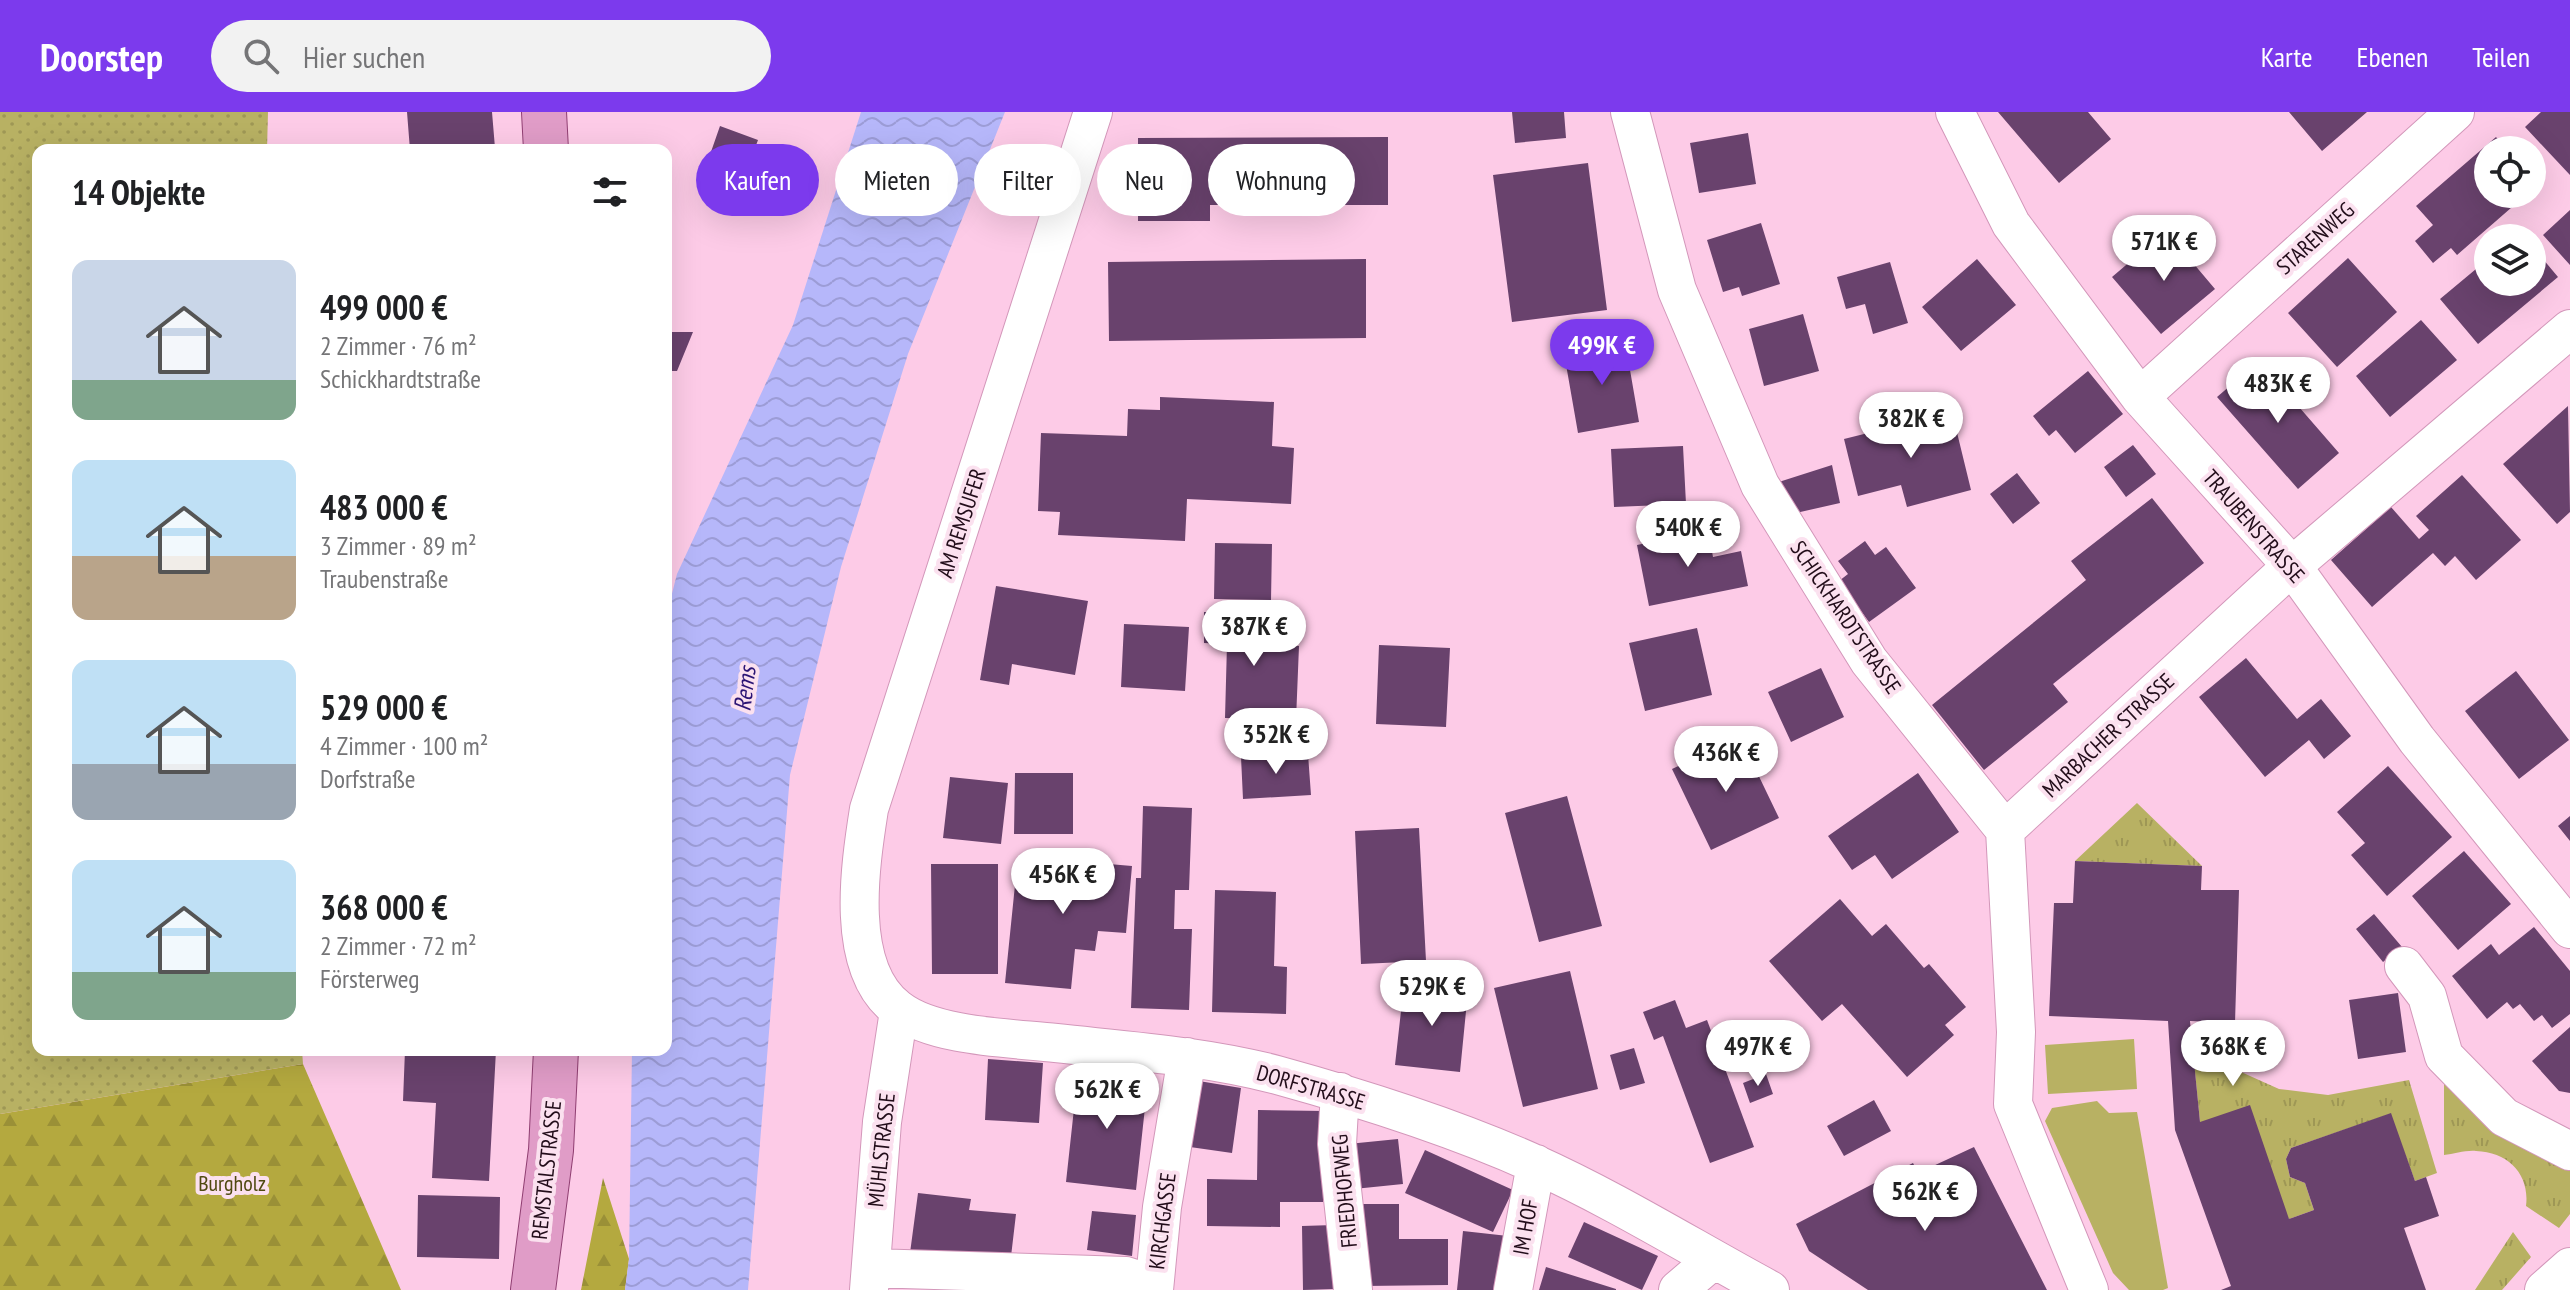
<!DOCTYPE html>
<html lang="de">
<head>
<meta charset="utf-8">
<style>
  :root { --surface:#fff; --page:#f2f2f2; --text:#202124; --muted:#757577; --accent:#7c3aed }
  body { margin:0; font-family:"PT Sans Narrow",sans-serif; background:var(--page); color:var(--text); height:100vh; display:flex; flex-direction:column; font-size:30px; white-space:nowrap }
  * { box-sizing:border-box; margin:0 }
  p { font-size:26px; color:var(--muted) }
  .icon { flex:none; width:44px; height:44px; fill:none; stroke:currentColor; stroke-width:2; stroke-linecap:round; stroke-linejoin:round }
  .map { position:relative; flex:1; overflow:hidden }
  .details { position:absolute; left:32px; top:32px; width:640px; height:912px; display:flex; flex-direction:column; background:var(--surface); border-radius:16px; box-shadow:0 8px 32px #0002 }
  .details>* { flex:none }
  .top-card { position:absolute; left:696px; top:32px; width:760px; height:72px; display:flex; gap:16px }
  .fabs { position:absolute; left:2474px; top:24px; display:grid; gap:16px }
  .fabs a { display:grid; place-items:center; width:72px; height:72px; border-radius:50%; background:var(--surface); box-shadow:0 8px 32px #0002; font-size:40px }
  .price { position:absolute; translate:-50% -68px; padding:0 18px; border-radius:28px; background:#fff; color:#222; font-size:26px; line-height:52px; filter:drop-shadow(0 2px 4px #0008) }
  .price::after { content:''; position:absolute; left:50%; top:48px; width:24px; height:18px; margin-left:-12px; background:inherit; clip-path:polygon(0 0,100% 0,50% 100%) }
  .price.on { background:var(--accent); color:#fff }
  ul { padding:0; list-style:none }
  li { display:flex; align-items:center; gap:24px; height:200px; padding:0 40px }
  li span { display:grid; place-items:center; flex:none; width:224px; height:160px; border-radius:16px; color:#555 }
  li>.icon { margin-inline-start:auto }
  span .icon { width:96px; height:96px; fill:#fffc; stroke-width:1 }
  li b { font-size:34px }
  h2 { display:flex; justify-content:space-between; align-items:center; height:96px; padding:0 40px; font-size:34px }
  .pill { padding:0 28px; border-radius:36px; background:var(--surface); box-shadow:0 8px 32px #0002; font-size:28px; line-height:72px }
  .pill.on { background:var(--accent); color:#fff }
  header { display:flex; align-items:center; gap:48px; box-sizing:border-box; height:112px; padding:0 40px; background:var(--accent); color:#fff }
  header strong { font-size:38px }
  nav { display:flex; gap:44px; margin-inline-start:auto; font-size:28px }
  .search { width:560px; height:72px; background:var(--page); display:flex; align-items:center; gap:20px; box-sizing:border-box; padding:0 28px; border-radius:44px; color:var(--muted); font-size:30px }
  .map>svg:first-child { display:block }
  .grass { fill:url(#grass-tufts) }
  .forest { fill:url(#forest-firs) }
  .park { fill:#b8b163 }
  .garden { fill:url(#garden-dots) }
  .water { fill:url(#water-waves) }
  .building { fill:#69426d }
  .lines { fill:none; stroke-linecap:round; stroke-linejoin:round }
  .minor-casing { stroke:#d397ba; stroke-width:40 }
  .major-casing { stroke:#903f72; stroke-width:46 }
  .minor { stroke:#fff; stroke-width:38 }
  .major { stroke:#e09cc7; stroke-width:44 }
  .labels { text-anchor:middle; stroke-width:8; stroke-linejoin:round; paint-order:stroke }
  .street-label { font-size:22px; fill:#220d1a; stroke:#fbe1ef }
  .park-label { font-size:22px; fill:#504a11; stroke:#fbe1ef }
  .water-label { font-size:24px; font-style:italic; fill:#2c1575; stroke:#fbe1ef }
</style>
</head>
<body>
<header>
<strong>Doorstep</strong>
<div class="search"><svg class="icon" aria-label="search" viewBox="0 0 24 24"><circle cx="10" cy="10" r="6"/><path d="M15 15l6 6"/></svg>Hier suchen</div>
<nav><a>Karte</a><a>Ebenen</a><a>Teilen</a></nav>
</header>
<div class="map">
<svg width="2570" height="1178" viewBox="0 0 2570 1178">
  <defs>
    <pattern id="grass-tufts" width="24" height="20" patternUnits="userSpaceOnUse" patternTransform="scale(2)"><rect width="24" height="20" fill="#b8b163"/><path d="M3 7l-1-3M5 7V3M7 7l1-3M15 17l-1-3M17 17v-4M19 17l1-3" fill="none" stroke="#9e9755"/></pattern>
    <pattern id="forest-firs" width="22" height="20" patternUnits="userSpaceOnUse" patternTransform="scale(2)"><rect width="22" height="20" fill="#b4a93f"/><path d="M5 1l3.5 6h-7zM16 11l3.5 6h-7z" fill="#9a9037"/></pattern>
    <pattern id="garden-dots" width="8" height="8" patternUnits="userSpaceOnUse" patternTransform="scale(2)"><rect width="8" height="8" fill="#b8b163"/><path d="M2 2h.1M6 6h.1" fill="none" stroke="#9e9755" stroke-width="1.8" stroke-linecap="round"/></pattern>
    <pattern id="water-waves" width="16" height="10" patternUnits="userSpaceOnUse" patternTransform="scale(2)"><rect width="16" height="10" fill="#b6b7fa"/><path d="M0 5q4-4 8 0t8 0" fill="none" stroke="#9c9cd6"/></pattern>
  </defs>
  <rect width="100%" height="100%" fill="#fdcbe7"/>
  <!-- grass -->
  <path class="grass" d="M2137 691 2202 754 2075 749Z
    M2444 944 2570 1039V1102L2559 1116 2526 1094C2530 1063 2509 1040 2476 1039 2466 1038 2454 1042 2444 1043Z
    M2194 950 2230 955 2279 977 2328 983 2409 968 2437 1061 2415 1069 2390 1002 2291 1036 2286 1047 2290 1065 2305 1071 2314 1098 2289 1107 2200 1010Z
    M2513 1120 2531 1145 2502 1178H2475Z"/>
  <!-- forest -->
  <path class="forest" d="M303 952 401 1178H0V1002Z
    M603 1066 629 1147 625 1178H581Z"/>
  <!-- park -->
  <path class="park" d="M2134 927 2137 977 2048 982 2045 933Z
    M2097 989 2109 1001 2137 1000 2168 1176 2163 1178H2129L2113 1161 2045 1009 2052 996Z"/>
  <!-- garden -->
  <path class="garden" d="M0 0H268L267 38H38V938H302L303 952 0 1002Z"/>
  <!-- water -->
  <path class="water" d="M861 0H1005L908 242 841 455 790 663 748 1178H625L629 1147 632 938H666V505L677 462 793 213Z"/>
  <!-- building -->
  <path class="building" d="M407 0H492L495 36 410 38Z
    M1512 0H1564L1566 26 1515 31Z
    M1998 0H2088L2111 27 2059 71Z
    M2289 0H2367L2322 39Z
    M2541 0H2570V63L2525 15Z
    M720 14 758 28 742 71 705 57Z
    M1748 21 1756 72 1699 81 1690 31Z
    M1388 25V93H1210V109H1138V26Z
    M2496 25 2507 38H2488V82H2527L2457 143 2451 136 2433 151 2415 129 2433 113 2416 94Z
    M1588 51 1607 198 1512 210 1493 63Z
    M2570 98V153L2543 123Z
    M1761 111 1780 172 1742 184 1739 175 1723 180 1707 128Z
    M2166 119 2215 177 2161 222 2112 165Z
    M2532 134 2558 165 2478 232 2440 187 2488 147V170H2532Z
    M2348 146 2397 200 2337 255 2288 201Z
    M1366 147V226L1109 229 1108 150Z
    M1977 147 2016 193 1961 239 1922 195Z
    M1890 150 1908 211 1873 222 1865 192 1846 197 1837 165Z
    M1803 202 1819 259 1764 274 1749 217Z
    M2421 208 2457 248 2390 305 2356 264Z
    M666 220H693L677 259H666Z
    M1625 229 1639 310 1578 321 1564 241Z
    M2259 249 2339 341 2298 377 2217 285Z
    M2088 259 2123 302 2075 341 2056 318 2049 324 2033 304Z
    M1160 285 1274 290 1272 334 1294 336 1291 392 1187 387 1185 429 1058 423 1060 400 1038 399 1041 321 1127 324 1128 297 1160 298Z
    M2568 294 2570 400 2557 412 2503 352Z
    M1952 300 1971 378 1907 395 1901 373 1858 384 1844 327Z
    M2133 333 2156 362 2126 385 2104 355Z
    M1683 334 1686 392 1614 395 1611 337Z
    M1832 353 1840 391 1787 403 1769 373Z
    M2017 361 2040 391 2013 412 1990 382Z
    M2462 363 2521 428 2476 468 2455 444 2445 454 2433 441 2372 495 2331 448 2391 395 2419 427 2429 418 2416 404Z
    M2152 386 2204 451 2053 572 2068 590 1984 658 1932 593 2086 468 2071 449Z
    M1708 418 1713 445 1741 439 1748 474 1649 494 1637 433Z
    M1865 429 1875 443 1886 435 1916 476 1869 510 1839 469 1848 462 1838 449Z
    M1215 431 1272 432 1271 488 1214 487Z
    M996 474 1088 489 1075 563 1012 552 1009 573 980 568Z
    M1204 500 1263 502V533L1299 534 1296 608 1225 606 1227 532 1204 531Z
    M1124 512 1189 515 1185 579 1121 575Z
    M1697 516 1712 583 1645 599 1629 531Z
    M1379 533 1450 536 1446 615 1376 612Z
    M2246 546 2297 607 2321 587 2351 624 2324 647 2309 628 2265 665 2199 585Z
    M1821 556 1844 605 1791 630 1768 580Z
    M2516 559 2569 628 2519 667 2465 599Z
    M1740 625 1779 706 1711 738 1672 657Z
    M1308 642 1311 683 1243 687 1241 645Z
    M2388 654 2452 725 2387 784 2351 743 2365 731 2337 700Z
    M1015 661H1073V722H1014Z
    M1918 661 1959 720 1892 767 1875 743 1852 758 1828 724Z
    M950 665 1008 671 1001 732 943 726Z
    M1567 684 1602 814 1539 830 1505 701Z
    M1143 694 1192 696 1189 778H1175L1174 817H1192L1189 898 1131 896 1136 766H1141Z
    M2570 704V729L2558 714Z
    M1419 716 1426 849 1361 852 1355 719Z
    M1030 738 1062 740V748L1132 754 1126 821 1098 819 1095 839 1075 837 1071 877 1005 871 1015 773 1026 774Z
    M2464 739 2511 792 2458 838 2412 784Z
    M2075 749 2202 754 2201 778H2239L2235 911 2190 909 2200 1010 2250 993 2289 1107 2314 1098 2305 1071 2290 1065 2286 1047 2291 1036 2391 1001 2415 1069 2426 1065 2439 1104 2404 1116 2426 1178H2221L2231 1174 2175 1018 2168 909 2049 904 2054 791H2073Z
    M931 752H998V862H932Z
    M1215 778 1276 780 1274 854 1287 855 1286 902 1212 900Z
    M1840 787 1872 824 1886 812 1924 856 1929 852 1966 895 1945 913 1954 923 1907 965 1842 892 1822 909 1769 849Z
    M2374 802 2402 835 2383 850 2356 817Z
    M2534 815 2570 859V902L2552 916 2542 903 2534 909 2520 892 2513 897 2507 890 2487 907 2452 864 2491 832 2499 843Z
    M1570 859 1598 977 1523 995 1494 876Z
    M1404 872 1468 879 1460 960 1395 953Z
    M2398 881 2406 940 2358 947 2349 888Z
    M1675 888 1686 916 1707 908 1754 1035 1710 1051 1663 924 1654 928 1643 900Z
    M2570 915V981L2559 979 2532 949Z
    M1634 936 1645 971 1620 978 1610 943Z
    M405 938H496L489 1069 432 1066 436 991 403 989Z
    M988 947 1043 951 1039 1011 985 1008Z
    M1078 960 1148 968 1136 1078 1066 1070Z
    M1766 962 1773 982 1750 991 1743 971Z
    M1193 968 1241 976 1232 1041 1183 1034Z
    M1874 988 1891 1019 1844 1044 1827 1014Z
    M1258 998 1324 999 1323 1090H1280V1115L1207 1114V1067L1257 1068Z
    M1398 1027 1403 1072 1354 1077 1348 1032Z
    M1974 1035 2047 1178H1868L1809 1139 1796 1112 1913 1051 1918 1061Z
    M1425 1038 1513 1078 1493 1120 1405 1081Z
    M918 1081 971 1087 969 1098 1016 1102 1010 1153 910 1141Z
    M418 1083 500 1085 499 1147 417 1145Z
    M1355 1092H1399V1127H1448V1173L1365 1174Z
    M1092 1099 1136 1103 1132 1144 1087 1138Z
    M1584 1110 1658 1144 1642 1178 1568 1145Z
    M1334 1113 1335 1177 1303 1178 1302 1114Z
    M1463 1119 1508 1124 1502 1178H1457Z
    M1546 1155 1616 1177V1178H1539Z"/>
  <g class="lines">
    <defs>
      <path id="minor" d="M1093 0 869 697C860 754 844 857 898 897 934 925 1011 926 1056 931 1130 939 1205 944 1277 963 1364 987 1453 1015 1535 1052 1615 1088 1692 1136 1770 1178
        M1630 0 1677 178 1760 373 1869 549 2005 718
        M1955 0 2011 112 2140 285 2292 454 2417 628 2570 817
        M2140 285 2455 0
        M2404 854 2427 884 2444 944 2504 1005 2570 1039
        M1340 980 1337 1032 1353 1178
        M871 1156 1126 1164 1154 1173
        M869 1178 882 1010 899 899
        M1154 1178 1162 1095 1187 945
        M1513 1178 1536 1052
        M1678 1178 1713 1148
        M2089 1178 2013 992 2016 920 2005 718 2292 454 2570 217
        M2544 1178 2570 1155"/>
      <path id="major" d="M544 0 546 38
        M533 1178 551 1038 556 938"/>
    </defs>
    <!-- minor casing -->
    <use href="#minor" class="minor-casing"/>
    <!-- major casing -->
    <use href="#major" class="major-casing"/>
    <!-- minor -->
    <use href="#minor" class="minor"/>
    <!-- major -->
    <use href="#major" class="major"/>
  </g>
  <g class="labels">
    <!-- street labels -->
    <g class="street-label">
      <text transform="translate(2315 126) rotate(-42)" y="8">STARENWEG</text>
      <text transform="translate(961 411) rotate(-72)" y="8">AM REMSUFER</text>
      <text transform="translate(2254 414) rotate(49)" y="8">TRAUBENSTRASSE</text>
      <text transform="translate(1846 505) rotate(56)" y="8">SCHICKHARDTSTRASSE</text>
      <text transform="translate(2108 623) rotate(-43)" y="8">MARBACHER STRASSE</text>
      <text transform="translate(1311 975) rotate(16)" y="8">DORFSTRASSE</text>
      <text transform="translate(881 1038) rotate(-84)" y="8">MÜHLSTRASSE</text>
      <text transform="translate(546 1058) rotate(-84)" y="8">REMSTALSTRASSE</text>
      <text transform="translate(1344 1079) rotate(-95)" y="8">FRIEDHOFWEG</text>
      <text transform="translate(1162 1109) rotate(-83)" y="8">KIRCHGASSE</text>
      <text transform="translate(1525 1115) rotate(-80)" y="8">IM HOF</text>
    </g>
    <!-- park labels -->
    <g class="park-label">
      <text x="232" y="1079">Burgholz</text>
    </g>
    <!-- water labels -->
    <g class="water-label">
      <text transform="translate(745 577) rotate(-83)" y="8">Rems</text>
    </g>
  </g>
</svg>
<div class="fabs">
<a><svg class="icon" aria-label="locate" viewBox="0 0 24 24"><circle cx="12" cy="12" r="6"/><path d="M12 2v4M12 18v4M2 12h4M18 12h4"/></svg></a>
<a><svg class="icon" aria-label="layers" viewBox="0 0 24 24"><path d="M12 4l9 5-9 5-9-5zM3 14l9 5 9-5"/></svg></a>
</div>
<b class="price" style="left:2164px;top:171px">571K €</b>
<b class="price on" style="left:1602px;top:275px">499K €</b>
<b class="price" style="left:2278px;top:313px">483K €</b>
<b class="price" style="left:1911px;top:348px">382K €</b>
<b class="price" style="left:1688px;top:457px">540K €</b>
<b class="price" style="left:1254px;top:556px">387K €</b>
<b class="price" style="left:1276px;top:664px">352K €</b>
<b class="price" style="left:1726px;top:682px">436K €</b>
<b class="price" style="left:1063px;top:804px">456K €</b>
<b class="price" style="left:1432px;top:916px">529K €</b>
<b class="price" style="left:1758px;top:976px">497K €</b>
<b class="price" style="left:2233px;top:976px">368K €</b>
<b class="price" style="left:1107px;top:1019px">562K €</b>
<b class="price" style="left:1925px;top:1121px">562K €</b>
<div class="top-card">
<a class="pill on">Kaufen</a>
<a class="pill">Mieten</a>
<a class="pill">Filter</a>
<a class="pill">Neu</a>
<a class="pill">Wohnung</a>
</div>
<section class="details">
<h2>14 Objekte<svg class="icon" aria-label="filters" viewBox="0 0 24 24"><path d="M4 7h16M4 17h16"/><circle cx="9" cy="7" r="2"/><circle cx="15" cy="17" r="2"/></svg></h2>
<ul>
<li><span style="background:linear-gradient(#c9d6e8 75%,#7fa58c 0)"><svg class="icon" aria-label="home" viewBox="0 0 24 24"><path d="M3 11l9-7 9 7M6 9v11h12V9"/></svg></span><div><b>499 000 €</b><p>2 Zimmer · 76 m²</p><p>Schickhardtstraße</p></div></li>
<li><span style="background:linear-gradient(#bfe0f5 60%,#b9a48a 0)"><svg class="icon" aria-label="home" viewBox="0 0 24 24"><path d="M3 11l9-7 9 7M6 9v11h12V9"/></svg></span><div><b>483 000 €</b><p>3 Zimmer · 89 m²</p><p>Traubenstraße</p></div></li>
<li><span style="background:linear-gradient(#bfe0f5 65%,#9aa5b1 0)"><svg class="icon" aria-label="home" viewBox="0 0 24 24"><path d="M3 11l9-7 9 7M6 9v11h12V9"/></svg></span><div><b>529 000 €</b><p>4 Zimmer · 100 m²</p><p>Dorfstraße</p></div></li>
<li><span style="background:linear-gradient(#bfe0f5 70%,#7fa58c 0)"><svg class="icon" aria-label="home" viewBox="0 0 24 24"><path d="M3 11l9-7 9 7M6 9v11h12V9"/></svg></span><div><b>368 000 €</b><p>2 Zimmer · 72 m²</p><p>Försterweg</p></div></li>
</ul>
</section>
</div>
</body>
</html>
